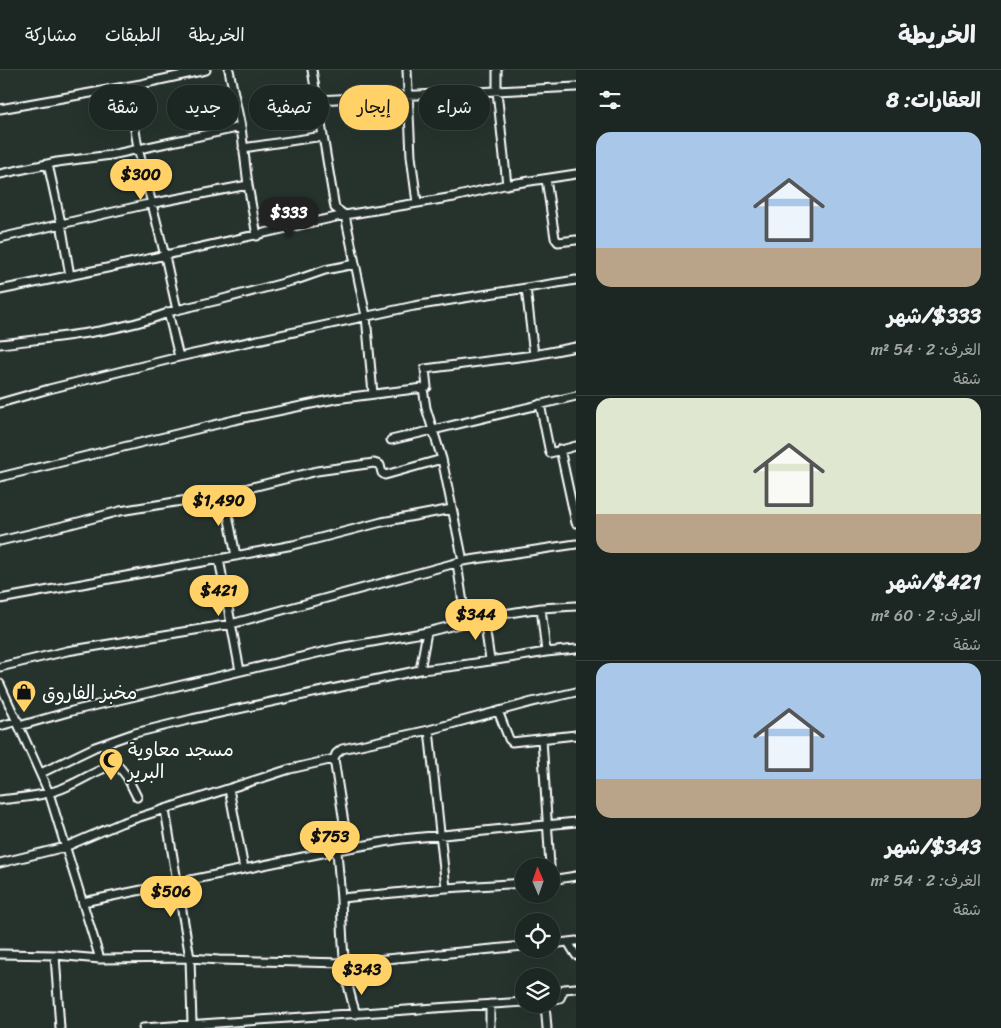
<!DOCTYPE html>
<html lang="ar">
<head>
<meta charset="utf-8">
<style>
  :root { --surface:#1c2622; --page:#252e2a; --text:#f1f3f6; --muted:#a0a5a5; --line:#3a4340; --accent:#ffd166 }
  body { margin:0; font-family:Sriracha,"Playpen Sans Arabic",sans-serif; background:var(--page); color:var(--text); direction:rtl; height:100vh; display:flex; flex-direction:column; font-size:19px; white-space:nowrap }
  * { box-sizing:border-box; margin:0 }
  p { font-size:16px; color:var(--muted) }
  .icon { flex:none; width:28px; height:28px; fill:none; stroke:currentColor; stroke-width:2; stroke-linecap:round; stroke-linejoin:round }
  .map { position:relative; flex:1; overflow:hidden; direction:ltr }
  .sheet { display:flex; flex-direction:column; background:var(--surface); width:425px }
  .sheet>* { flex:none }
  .top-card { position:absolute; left:15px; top:15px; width:475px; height:45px; direction:rtl; display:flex; gap:10px }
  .needle { width:32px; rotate:358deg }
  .controls { position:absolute; left:515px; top:788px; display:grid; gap:10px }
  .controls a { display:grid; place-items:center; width:45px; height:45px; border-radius:50%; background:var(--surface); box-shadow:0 5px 20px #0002,0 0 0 1px var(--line); font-size:25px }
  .price { position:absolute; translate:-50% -42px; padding:0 11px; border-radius:18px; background:var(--accent); color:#111; font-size:16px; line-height:32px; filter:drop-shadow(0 1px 2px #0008) }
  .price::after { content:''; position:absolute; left:50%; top:30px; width:15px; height:11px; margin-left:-8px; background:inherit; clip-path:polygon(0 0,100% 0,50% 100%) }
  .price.selected { background:#222; color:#fff }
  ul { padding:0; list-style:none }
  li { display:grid; align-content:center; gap:10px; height:265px; padding:0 20px }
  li+li { border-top:1px solid var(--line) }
  li span { display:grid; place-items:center; height:155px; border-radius:15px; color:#555 }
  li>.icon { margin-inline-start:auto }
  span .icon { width:90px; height:90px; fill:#fffc; stroke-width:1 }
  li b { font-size:21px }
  h2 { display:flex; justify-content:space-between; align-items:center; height:60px; padding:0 20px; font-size:21px }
  .tag { padding:0 18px; border-radius:22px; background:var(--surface); box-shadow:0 5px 20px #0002,0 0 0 1px var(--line); font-size:18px; line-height:45px }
  .tag.selected { background:var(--accent); color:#111 }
  header { display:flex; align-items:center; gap:30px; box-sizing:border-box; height:70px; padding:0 25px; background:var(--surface); border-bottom:1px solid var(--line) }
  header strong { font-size:24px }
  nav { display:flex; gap:28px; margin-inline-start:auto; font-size:18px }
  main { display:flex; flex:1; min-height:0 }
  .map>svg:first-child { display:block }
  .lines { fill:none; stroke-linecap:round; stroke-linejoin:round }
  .minor-casing { stroke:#fff; stroke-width:11 }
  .minor { stroke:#26332d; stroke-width:7 }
  .labels { text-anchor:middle; stroke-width:4; stroke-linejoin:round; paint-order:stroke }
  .poi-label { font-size:19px; fill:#fff; stroke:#26332d; text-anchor:start }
</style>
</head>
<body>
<header>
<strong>الخريطة</strong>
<nav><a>الخريطة</a><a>الطبقات</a><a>مشاركة</a></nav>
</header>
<main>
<section class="sheet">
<h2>العقارات: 8<svg class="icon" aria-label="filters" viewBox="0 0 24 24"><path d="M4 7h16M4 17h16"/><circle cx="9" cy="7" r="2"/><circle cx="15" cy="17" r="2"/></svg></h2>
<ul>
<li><span style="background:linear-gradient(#a9c7e8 75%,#b9a48a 0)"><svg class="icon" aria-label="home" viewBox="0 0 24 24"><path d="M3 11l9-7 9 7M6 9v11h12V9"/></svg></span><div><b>$333/شهر</b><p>الغرف: 2 · 54 m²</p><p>شقة</p></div></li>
<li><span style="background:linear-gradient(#dfe7d0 75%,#b9a48a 0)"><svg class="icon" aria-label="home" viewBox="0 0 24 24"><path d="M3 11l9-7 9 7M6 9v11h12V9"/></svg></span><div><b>$421/شهر</b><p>الغرف: 2 · 60 m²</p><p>شقة</p></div></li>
<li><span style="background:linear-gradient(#a9c7e8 75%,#b9a48a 0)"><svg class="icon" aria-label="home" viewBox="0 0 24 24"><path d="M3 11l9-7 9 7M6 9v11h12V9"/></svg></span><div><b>$343/شهر</b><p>الغرف: 2 · 54 m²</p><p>شقة</p></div></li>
</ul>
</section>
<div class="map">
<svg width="576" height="958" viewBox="0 0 576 958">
  <rect width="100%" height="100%" fill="#26332d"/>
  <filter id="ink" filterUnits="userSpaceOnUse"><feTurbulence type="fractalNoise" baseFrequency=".02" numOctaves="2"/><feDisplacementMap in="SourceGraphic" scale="10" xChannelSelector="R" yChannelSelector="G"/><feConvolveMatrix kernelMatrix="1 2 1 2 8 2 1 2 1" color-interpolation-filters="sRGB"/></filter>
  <g filter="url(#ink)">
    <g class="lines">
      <defs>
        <path id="minor" d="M312 0 335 138 345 145 366 246 373 324
          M407 0 411 86 417 133
          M497 0V21L507 115
          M125 17 134 54 138 78 165 186 177 240
          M317 30 576 17
          M0 39 141 14 206 0
          M241 57 248 115
          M243 78 323 66
          M48 94 61 153 70 206
          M0 104 57 92 111 85 241 57 229 0
          M546 109 555 168 558 172 576 170
          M0 168 144 135 248 115 257 166
          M526 218 534 285
          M0 220 107 198 345 145 454 127 504 115 576 104
          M0 274C56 267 115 263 168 243
          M179 287 168 242 219 230 299 209 325 200 355 194
          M0 333 49 319 179 287 414 236 576 210
          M540 334 550 383 576 376
          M391 370 576 326
          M560 379 576 453
          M0 407 234 350 335 329 423 318
          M224 424 236 486
          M0 471 71 454 120 441 224 424 317 401 374 393 380 395 382 403 385 405 442 389
          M219 489 240 601
          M463 491 442 389 426 338 423 318 427 317 425 299 534 285 576 277
          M457 493 466 553
          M0 529 219 489 293 475 382 452 452 439
          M484 549 490 590
          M546 582 576 579
          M0 597 67 581 231 554 463 491 576 474
          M420 600C462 596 504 589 546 582L541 538
          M0 614 49 723 100 889
          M498 641 509 669 512 672 576 665
          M0 656 18 651
          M19 656 72 641 339 578 427 562
          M429 660 446 818
          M542 669 550 796
          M334 689 348 778
          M41 703 95 677 135 663 192 649 420 600 427 562 491 546 541 538 576 536
          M229 719 244 799
          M0 730C23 727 47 726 68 716 85 709 99 698 117 694L127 707 137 727
          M165 740 190 888 192 954
          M337 780C338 796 340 813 341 830 343 872 342 903 356 944
          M0 793 65 777 121 753 290 699 334 689 336 684 342 679 429 660 532 632 576 622
          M551 810 576 806
          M341 828 446 818 524 813
          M83 832 337 780 402 769 576 752
          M568 872 576 885
          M551 874 576 871
          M0 884 55 885 100 889 190 888 219 890 344 893 524 876
          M55 885 60 958
          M551 930 560 928 564 919 576 918
          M490 934V958
          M545 934 547 958
          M143 958 524 932"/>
      </defs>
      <!-- minor casing -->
      <use href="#minor" class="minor-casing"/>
      <!-- minor -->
      <use href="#minor" class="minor"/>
    </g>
  </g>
  <!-- icons -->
  <defs>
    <symbol id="shop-pin" viewBox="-11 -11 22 30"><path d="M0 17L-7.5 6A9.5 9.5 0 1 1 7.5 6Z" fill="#ffd166" stroke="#26332d"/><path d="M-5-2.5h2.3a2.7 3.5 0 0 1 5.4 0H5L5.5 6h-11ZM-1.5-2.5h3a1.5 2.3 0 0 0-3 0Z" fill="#111"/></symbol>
    <symbol id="mosque-pin" viewBox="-11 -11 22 30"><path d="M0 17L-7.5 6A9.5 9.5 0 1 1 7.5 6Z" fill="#ffd166" stroke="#26332d"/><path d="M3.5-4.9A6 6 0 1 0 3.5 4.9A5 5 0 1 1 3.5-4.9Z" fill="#111"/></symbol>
  </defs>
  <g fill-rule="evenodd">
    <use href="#shop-pin" x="10" y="608" width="28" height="38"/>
    <use href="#mosque-pin" x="97" y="676" width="28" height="38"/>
  </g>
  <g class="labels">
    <!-- poi labels -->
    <g class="poi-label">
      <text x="42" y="629">مخبز الفاروق</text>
      <text x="128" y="686">مسجد معاوية<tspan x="128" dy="22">البرير</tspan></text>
    </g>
  </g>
</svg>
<div class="controls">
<a><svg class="needle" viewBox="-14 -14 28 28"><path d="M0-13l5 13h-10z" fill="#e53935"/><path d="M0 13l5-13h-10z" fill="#a0a5a5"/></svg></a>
<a><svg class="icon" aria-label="locate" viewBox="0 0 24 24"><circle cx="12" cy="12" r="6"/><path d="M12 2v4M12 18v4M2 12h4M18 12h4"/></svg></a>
<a><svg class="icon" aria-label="layers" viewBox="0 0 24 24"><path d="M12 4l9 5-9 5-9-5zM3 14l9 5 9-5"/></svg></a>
</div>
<b class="price" style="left:141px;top:131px">$300</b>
<b class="price selected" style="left:289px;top:169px">$333</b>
<b class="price" style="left:219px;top:457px">$1,490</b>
<b class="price" style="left:219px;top:547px">$421</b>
<b class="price" style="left:476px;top:571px">$344</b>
<b class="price" style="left:330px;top:793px">$753</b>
<b class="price" style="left:171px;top:848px">$506</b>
<b class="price" style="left:362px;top:926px">$343</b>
<div class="top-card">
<a class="tag">شراء</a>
<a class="tag selected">إيجار</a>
<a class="tag">تصفية</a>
<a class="tag">جديد</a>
<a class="tag">شقة</a>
</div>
</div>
</main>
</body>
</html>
